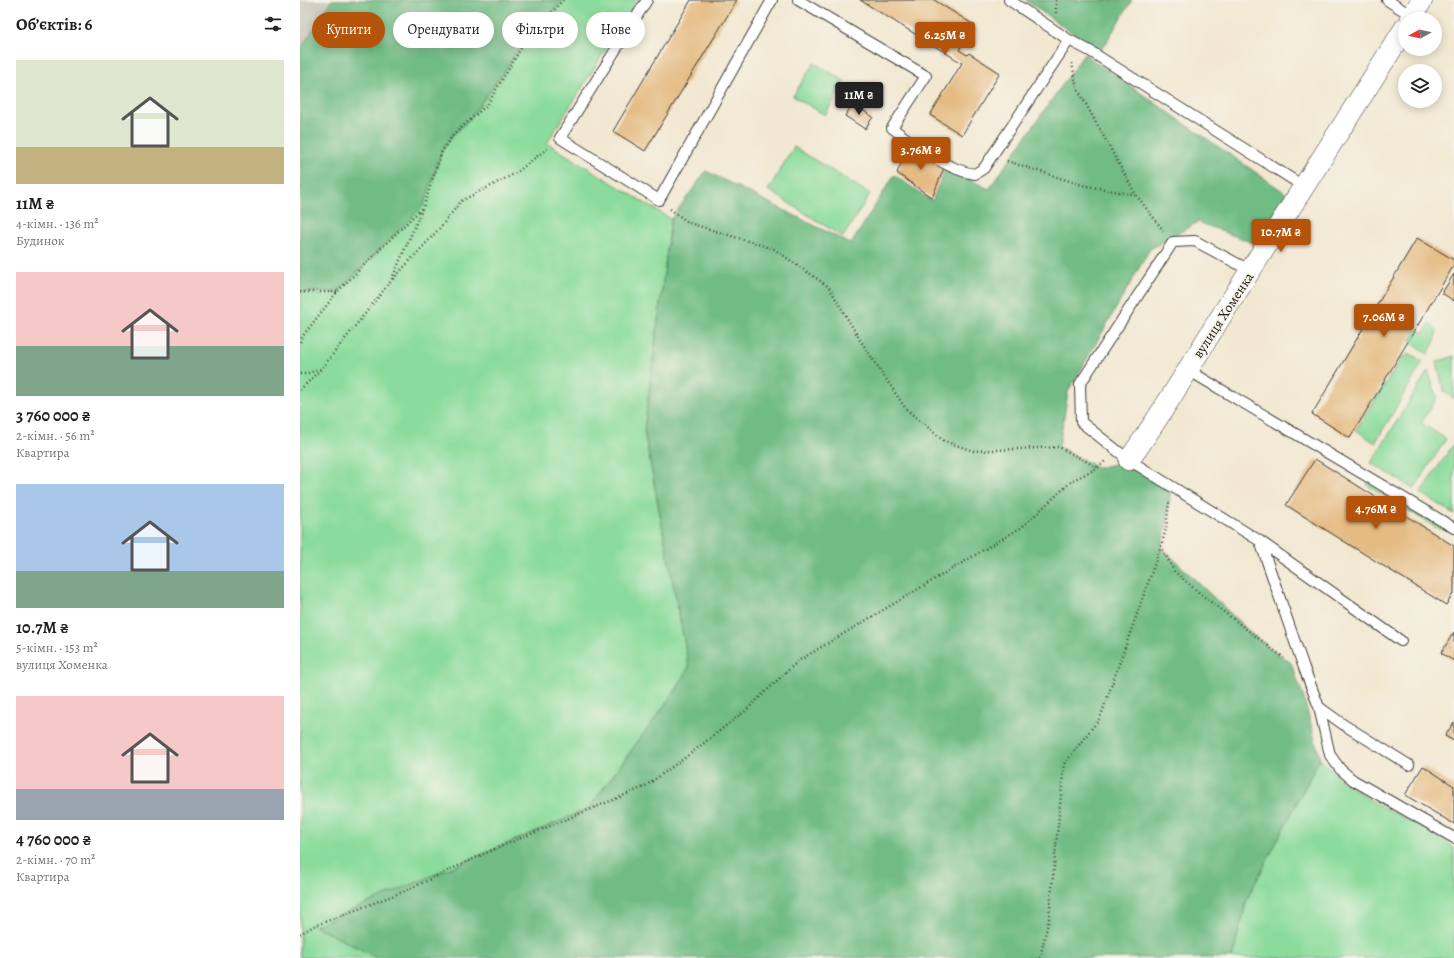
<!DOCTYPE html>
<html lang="uk">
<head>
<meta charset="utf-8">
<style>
  :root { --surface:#fff; --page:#f2f2f2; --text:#202124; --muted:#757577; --accent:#b45309 }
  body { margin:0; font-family:Alegreya,serif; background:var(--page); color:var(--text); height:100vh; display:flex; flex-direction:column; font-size:15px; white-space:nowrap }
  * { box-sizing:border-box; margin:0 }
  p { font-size:13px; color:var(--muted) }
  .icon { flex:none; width:22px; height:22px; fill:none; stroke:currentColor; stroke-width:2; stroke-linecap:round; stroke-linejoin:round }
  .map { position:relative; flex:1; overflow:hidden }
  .sheet { display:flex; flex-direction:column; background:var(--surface); width:300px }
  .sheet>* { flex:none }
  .hud { position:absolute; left:12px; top:12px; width:380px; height:36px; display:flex; gap:8px }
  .needle { width:26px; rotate:262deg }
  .tools { position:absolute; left:1098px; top:12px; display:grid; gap:8px }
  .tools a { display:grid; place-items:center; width:44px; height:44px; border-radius:50%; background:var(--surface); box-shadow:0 2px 10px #0003; font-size:20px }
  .price { position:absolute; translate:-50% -34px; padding:0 9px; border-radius:4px; background:var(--accent); color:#fff; font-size:13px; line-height:26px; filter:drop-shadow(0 1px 2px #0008) }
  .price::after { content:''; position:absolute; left:50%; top:24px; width:12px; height:9px; margin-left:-6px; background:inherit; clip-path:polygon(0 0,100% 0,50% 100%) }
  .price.current { background:#222; color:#fff }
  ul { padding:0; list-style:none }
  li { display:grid; align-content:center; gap:8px; height:212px; padding:0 16px }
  li span { display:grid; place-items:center; height:124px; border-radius:0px; color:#555 }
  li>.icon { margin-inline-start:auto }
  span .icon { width:72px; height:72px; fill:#fffc; stroke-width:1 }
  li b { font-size:17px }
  h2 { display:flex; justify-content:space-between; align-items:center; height:48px; padding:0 16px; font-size:17px }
  .chip { padding:0 14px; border-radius:18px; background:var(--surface); box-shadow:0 2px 10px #0003; font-size:14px; line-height:36px }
  .chip.current { background:var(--accent); color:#fff }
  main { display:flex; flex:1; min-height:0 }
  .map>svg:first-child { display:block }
  .industrial { fill:#c6c5b8 }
  .green { fill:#8bdc9c; stroke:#547c5c }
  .forest { fill:#70bc84; stroke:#466c50 }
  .building { fill:#e5bb83 }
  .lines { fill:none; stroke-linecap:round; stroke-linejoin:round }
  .service-casing { stroke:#3c3b37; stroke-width:12 }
  .minor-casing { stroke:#3c3b37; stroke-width:22 }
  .path { stroke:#3c3b37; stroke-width:2.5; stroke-dasharray:1 3; stroke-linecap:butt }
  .service { stroke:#fff; stroke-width:10 }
  .minor { stroke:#fff; stroke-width:21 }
  .labels { text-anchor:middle; stroke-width:4; stroke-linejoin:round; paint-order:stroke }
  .street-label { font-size:14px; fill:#1c1c1c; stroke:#f7f3e8 }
</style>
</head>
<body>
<main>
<section class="sheet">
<h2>Об’єктів: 6<svg class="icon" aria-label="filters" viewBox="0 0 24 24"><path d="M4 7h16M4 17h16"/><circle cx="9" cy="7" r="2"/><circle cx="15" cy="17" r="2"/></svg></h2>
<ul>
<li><span style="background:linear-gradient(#dfe7d0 70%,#c2b280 0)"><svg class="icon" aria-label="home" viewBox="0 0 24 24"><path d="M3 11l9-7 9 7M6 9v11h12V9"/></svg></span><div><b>11M ₴</b><p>4-кімн. · 136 m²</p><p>Будинок</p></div></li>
<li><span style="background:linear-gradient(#f6c9c9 60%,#7fa58c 0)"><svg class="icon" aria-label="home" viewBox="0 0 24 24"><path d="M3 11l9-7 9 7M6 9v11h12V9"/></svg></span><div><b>3 760 000 ₴</b><p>2-кімн. · 56 m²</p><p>Квартира</p></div></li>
<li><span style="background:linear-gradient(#a9c7e8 70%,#7fa58c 0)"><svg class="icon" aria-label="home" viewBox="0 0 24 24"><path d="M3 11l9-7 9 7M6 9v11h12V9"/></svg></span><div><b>10.7M ₴</b><p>5-кімн. · 153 m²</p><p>вулиця Хоменка</p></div></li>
<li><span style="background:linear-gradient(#f6c9c9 75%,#9aa5b1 0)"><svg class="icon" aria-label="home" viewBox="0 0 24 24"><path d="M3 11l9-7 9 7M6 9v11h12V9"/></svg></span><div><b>4 760 000 ₴</b><p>2-кімн. · 70 m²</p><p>Квартира</p></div></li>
</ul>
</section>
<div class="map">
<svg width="1154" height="958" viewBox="0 0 1154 958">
  <rect width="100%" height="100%" fill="#f7f3e8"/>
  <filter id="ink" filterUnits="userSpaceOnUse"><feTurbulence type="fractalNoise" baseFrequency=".025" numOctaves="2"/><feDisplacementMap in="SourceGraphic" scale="8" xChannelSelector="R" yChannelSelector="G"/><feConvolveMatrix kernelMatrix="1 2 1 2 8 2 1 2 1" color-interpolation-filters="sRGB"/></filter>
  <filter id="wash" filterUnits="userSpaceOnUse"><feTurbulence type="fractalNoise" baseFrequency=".012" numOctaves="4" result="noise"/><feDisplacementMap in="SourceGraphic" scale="16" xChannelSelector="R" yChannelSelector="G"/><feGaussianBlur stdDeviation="0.9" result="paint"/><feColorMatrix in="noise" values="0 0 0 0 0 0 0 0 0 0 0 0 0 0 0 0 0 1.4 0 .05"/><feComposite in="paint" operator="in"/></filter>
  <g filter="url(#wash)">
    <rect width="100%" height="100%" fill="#f2e8d2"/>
    <!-- industrial -->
    <path class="industrial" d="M0 0H32L0 50Z"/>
    <!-- green -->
    <path class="green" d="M263 0H337L247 143 371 219 344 431 389 667 376 690 288 809 190 851 105 891 14 926 78 958H0V292H38L124 205 142 151 153 135 169 120 223 45Z
      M514 63 545 81 525 115 493 96Z
      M494 147 570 194 543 237 468 190Z
      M1130 323 1137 330 1135 341 1128 354 1110 342 1117 329 1123 333Z
      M1109 353 1123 362 1075 443 1056 430 1103 356 1105 357Z
      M1154 356V399L1144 392 1137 362Z
      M1128 371 1137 398 1121 423 1146 439 1114 489 1071 463Z
      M1154 444V514L1120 493Z
      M1068 483H1072L1142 526 1140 530 1067 485Z
      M1020 758 1040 779 1073 802 1136 834 1154 848V958H932L947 899Z"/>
    <!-- forest -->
    <path class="forest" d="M32 0H263L223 45 169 120 153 135 142 151 124 205 37 292H0V50Z
      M725 0H832L800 52Z
      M784 54 987 194 964 230 953 243 898 222 850 249 768 392 759 447 798 468 829 460 871 488 866 529 861 547 953 635 991 663 1003 695 1020 758 947 899 932 958H78L14 926 288 809 376 690 389 667 344 430 371 219 406 171 551 244 594 175 632 201 646 168 689 189Z"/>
    <g id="blocks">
      <!-- building -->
      <path class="building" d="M391 0H437L345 151 313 131Z
        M560 0H634L674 25 659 50 667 55 669 53 700 73 662 135 630 115 662 63Z
        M553 104 573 117 565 129 545 116Z
        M609 145 644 168 632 198 597 173Z
        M1117 238 1154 260V265L1050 438 1012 414Z
        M1154 274V301L1142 293Z
        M1015 459 1154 546V592L1146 605 986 505Z
        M1154 632V661L1141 653Z
        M1154 722V741L1145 736Z
        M1123 766 1154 786V824L1105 795Z"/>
    </g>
  </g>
  <g filter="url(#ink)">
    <use href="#blocks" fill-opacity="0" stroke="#3c3b37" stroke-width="1"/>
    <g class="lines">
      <defs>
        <path id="service" d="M347 0 260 138 359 200 472 0
          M498 0 626 76 592 128C614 144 648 171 675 174L684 168 769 40
          M709 0 769 40 790 51 1003 186
          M1087 0 1112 16
          M951 271 895 241 873 242 780 384 781 422 829 460 960 541 1101 641
          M888 370 1154 528
          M960 541 1004 668 1019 707 1030 755 1040 769 1053 780 1154 838
          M1019 707 1044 725 1109 765"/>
        <path id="minor" d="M1111 19 1122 0
          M829 460C862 414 890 366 920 318 982 221 1043 124 1105 28"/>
      </defs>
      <!-- service casing -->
      <use href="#service" class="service-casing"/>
      <!-- minor casing -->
      <use href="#minor" class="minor-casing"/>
      <!-- path -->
      <path class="path" d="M756 0V13
        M772 63 777 88 836 195 864 231
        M707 161 782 185 835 195
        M370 209 389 223 474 249 529 287 560 340 606 409 644 441 674 451 759 447 797 467
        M93 279 140 228 161 201 216 173 249 147
        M0 292H37
        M0 342 2 337 37 292 123 207
        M0 374H5L21 369
        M0 390 22 368 91 281 124 205 142 151 153 135 187 105 223 45 263 0
        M861 546 874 571 903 596 984 658
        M0 934 14 926 105 891 190 851 344 787 386 757 445 711 498 661 722 527 773 480 798 468 805 461
        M740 958 749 918 764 764 800 718 861 546 866 529 869 502"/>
      <!-- service -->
      <use href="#service" class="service"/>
      <!-- minor -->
      <use href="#minor" class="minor"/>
    </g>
  </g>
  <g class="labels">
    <!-- street labels -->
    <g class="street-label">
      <text transform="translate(923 315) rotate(-57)" y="5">вулиця Хоменка</text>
    </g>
  </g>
</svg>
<div class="tools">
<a><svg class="needle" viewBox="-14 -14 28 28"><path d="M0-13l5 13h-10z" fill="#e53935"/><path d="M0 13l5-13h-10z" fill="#757577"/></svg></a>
<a><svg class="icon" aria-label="layers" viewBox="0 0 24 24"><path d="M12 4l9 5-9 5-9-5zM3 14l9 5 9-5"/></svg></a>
</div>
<b class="price" style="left:645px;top:56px">6.25M ₴</b>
<b class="price current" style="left:559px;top:116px">11M ₴</b>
<b class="price" style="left:621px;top:171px">3.76M ₴</b>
<b class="price" style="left:981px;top:253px">10.7M ₴</b>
<b class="price" style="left:1084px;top:338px">7.06M ₴</b>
<b class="price" style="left:1076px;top:530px">4.76M ₴</b>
<div class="hud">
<a class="chip current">Купити</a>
<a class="chip">Орендувати</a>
<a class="chip">Фільтри</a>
<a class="chip">Нове</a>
</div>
</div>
</main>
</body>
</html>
